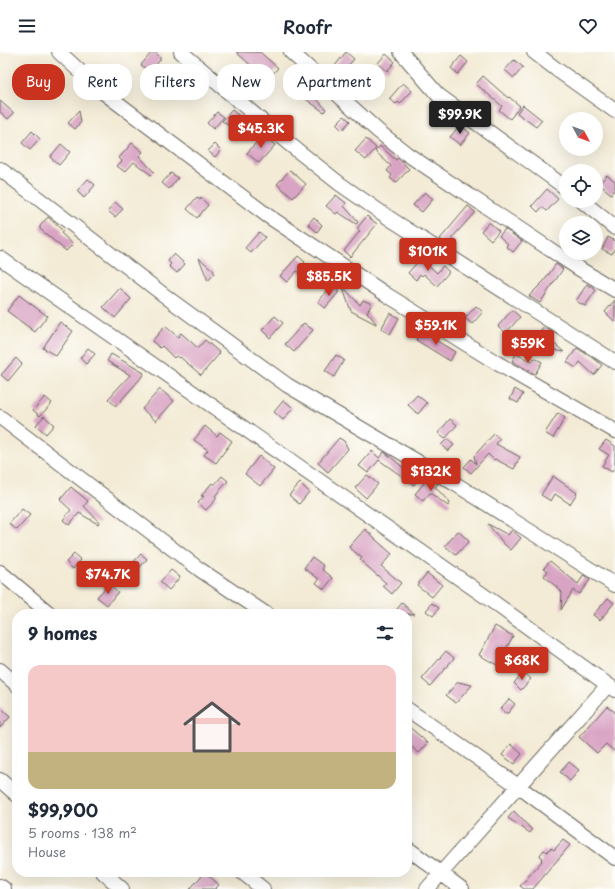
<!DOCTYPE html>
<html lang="en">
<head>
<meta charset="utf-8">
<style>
  :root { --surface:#fff; --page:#f6f6f7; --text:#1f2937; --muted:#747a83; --line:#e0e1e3; --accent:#c8321e }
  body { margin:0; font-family:"Playpen Sans",sans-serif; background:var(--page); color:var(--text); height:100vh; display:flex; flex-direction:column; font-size:15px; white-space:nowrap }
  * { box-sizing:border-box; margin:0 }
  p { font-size:13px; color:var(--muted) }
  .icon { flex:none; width:22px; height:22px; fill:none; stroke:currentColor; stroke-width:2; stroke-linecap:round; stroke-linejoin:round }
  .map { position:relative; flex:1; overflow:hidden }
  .sheet { position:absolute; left:12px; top:557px; width:400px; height:268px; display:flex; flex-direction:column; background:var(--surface); border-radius:16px; box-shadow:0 4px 16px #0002 }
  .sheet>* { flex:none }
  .banner { position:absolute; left:12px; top:12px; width:400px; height:36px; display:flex; gap:8px }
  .needle { width:26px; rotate:131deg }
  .tools { position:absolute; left:559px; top:60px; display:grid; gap:8px }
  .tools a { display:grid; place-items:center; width:44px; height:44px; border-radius:50%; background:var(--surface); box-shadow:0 4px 16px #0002; font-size:20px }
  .price { position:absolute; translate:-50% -34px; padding:0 9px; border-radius:4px; background:var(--accent); color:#fff; font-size:13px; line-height:26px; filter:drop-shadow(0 1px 2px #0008) }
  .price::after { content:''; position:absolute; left:50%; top:24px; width:12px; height:9px; margin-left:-6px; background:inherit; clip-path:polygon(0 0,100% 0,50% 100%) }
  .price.on { background:#222; color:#fff }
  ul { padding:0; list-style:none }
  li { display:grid; align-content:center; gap:8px; height:212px; padding:0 16px }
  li+li { border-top:1px solid var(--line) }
  li span { display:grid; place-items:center; height:124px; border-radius:12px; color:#555 }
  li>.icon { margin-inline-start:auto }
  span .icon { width:72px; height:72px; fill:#fffc; stroke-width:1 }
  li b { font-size:17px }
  h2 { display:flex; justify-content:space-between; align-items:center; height:48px; padding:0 16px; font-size:17px }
  .pill { padding:0 14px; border-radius:16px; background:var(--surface); box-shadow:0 4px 16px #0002; font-size:14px; line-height:36px }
  .pill.on { background:var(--accent); color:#fff }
  header { display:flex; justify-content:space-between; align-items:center; height:52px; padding:0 16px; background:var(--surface); font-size:18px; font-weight:600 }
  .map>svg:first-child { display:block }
  .building { fill:#d9a4c4 }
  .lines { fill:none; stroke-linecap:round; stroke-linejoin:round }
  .minor-casing { stroke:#67645d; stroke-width:16 }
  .minor { stroke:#fff; stroke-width:14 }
</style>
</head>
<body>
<header><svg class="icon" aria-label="menu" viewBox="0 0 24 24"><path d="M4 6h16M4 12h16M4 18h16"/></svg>Roofr<svg class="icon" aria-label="heart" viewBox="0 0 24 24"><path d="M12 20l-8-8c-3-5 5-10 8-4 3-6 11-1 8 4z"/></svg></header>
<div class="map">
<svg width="615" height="837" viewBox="0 0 615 837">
  <rect width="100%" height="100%" fill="#fdfcf7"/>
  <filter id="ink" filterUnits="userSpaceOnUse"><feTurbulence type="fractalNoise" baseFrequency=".025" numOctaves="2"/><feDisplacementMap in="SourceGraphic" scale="8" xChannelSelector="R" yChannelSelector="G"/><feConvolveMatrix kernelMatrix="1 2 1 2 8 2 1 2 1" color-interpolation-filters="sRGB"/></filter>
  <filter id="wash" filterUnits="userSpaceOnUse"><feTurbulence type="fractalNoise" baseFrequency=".012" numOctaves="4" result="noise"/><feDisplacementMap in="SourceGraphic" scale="16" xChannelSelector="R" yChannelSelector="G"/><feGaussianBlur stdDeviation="0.9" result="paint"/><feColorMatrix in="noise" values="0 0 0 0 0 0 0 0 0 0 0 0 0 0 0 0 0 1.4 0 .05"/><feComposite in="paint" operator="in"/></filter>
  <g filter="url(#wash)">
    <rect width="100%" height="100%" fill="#f3ebd6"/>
    <g id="blocks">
      <!-- building -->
      <path class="building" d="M152 0H155L160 5V8L150 20 141 13Z
        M236 0H260L278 16 264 31 253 21 256 18Z
        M346 0 354 7 341 22 334 15Z
        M386 2 395 10 387 19 378 11Z
        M461 4 468 10 458 22 451 16Z
        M514 8 523 15 514 26 505 18Z
        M483 24 508 46 509 45 520 54 510 67 499 58 502 54 476 32Z
        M403 31 412 39 400 52 398 50 396 52 389 47Z
        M306 35 326 57 324 60 300 43Z
        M0 49 14 61 8 67 0 60Z
        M523 53 542 68 536 75 517 61Z
        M232 58 244 68 236 77 231 72 229 74 222 69Z
        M79 59 81 70 75 77 68 71Z
        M217 60 224 65 213 77 207 71Z
        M344 64 350 69 342 78 336 72Z
        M460 73 470 81 460 93 450 85Z
        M32 79 40 87 30 98 22 91Z
        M263 83 275 93 259 111 247 101Z
        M366 87 376 96 366 108 355 99Z
        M132 91 143 100 139 104 154 120 151 123 134 110 125 120 117 114 122 109 119 106Z
        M61 92 70 100 59 113 50 105Z
        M215 92 221 98 215 105 208 99Z
        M380 94 396 108 398 106 409 117 396 131 390 126 392 123 387 119 391 114 375 99Z
        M290 118 306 132 293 146 277 132Z
        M171 121 178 126 169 137 162 131Z
        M607 123 615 129V137L611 142 599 132Z
        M88 127 95 133 84 146 77 139Z
        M547 137 558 147 547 159 542 155 538 160 532 154Z
        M425 140 433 147 422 160 413 153Z
        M336 143 346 151 344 154 358 170 356 172 338 160 336 162 326 154Z
        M197 145 200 148 201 146 208 153 197 166 187 157Z
        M115 150 123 157 115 165 108 159Z
        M468 154 475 160 452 186 456 190 451 195 440 187Z
        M367 164 377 172 350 205 344 199 360 179 358 178V175Z
        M48 165 63 179 61 181 73 192 66 199 40 177V174Z
        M314 165 322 173 317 180 308 172Z
        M489 170 499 179 491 188 481 179Z
        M505 177 522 189 513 200 506 194 508 192 499 184Z
        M259 180 265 185 251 201 245 196Z
        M608 185 615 189V196L612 202 602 197Z
        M174 202 185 212 177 221 169 214 171 212 168 209Z
        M298 204 305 210 303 212 317 228 314 231 297 219 287 230 280 224Z
        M199 206 214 219V222L208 229Z
        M421 206 437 221 443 214 449 220 437 234 424 222 422 224 420 222 416 228 408 221Z
        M556 212 563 217 540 251 529 244 544 229Z
        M587 232 596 238 585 254 576 249Z
        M332 233 338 238V241L325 256 318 250Z
        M342 234 360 253 363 248 372 252 367 260 376 271V272L351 259Z
        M120 236 131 247 115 266 103 255Z
        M19 243 47 264 35 280 7 259Z
        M615 248V270L605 260Z
        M476 254 483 260 472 272 465 266Z
        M512 258 520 265 506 281 498 274Z
        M390 261 399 266 390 282 381 277Z
        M275 264 283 271 270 286 262 278Z
        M60 270 73 279 56 304 43 296Z
        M304 271 313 278 294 300 285 292Z
        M165 274 178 285 181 281 198 296 205 288 220 301 201 323 180 305 179 306 176 304 174 306 162 294 160 296 152 289Z
        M544 275 554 281 550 288 564 300 545 296 544 297 533 290Z
        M421 279 455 300 450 309 416 288Z
        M88 296 95 302 86 312 80 306Z
        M577 296 596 308 602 313 594 323 580 310 576 316 567 310Z
        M111 302 144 321 140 327 116 354 108 347 130 323 107 309Z
        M516 302 532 310 534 306 542 310 535 322 512 309Z
        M336 303 344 308 334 325 325 319Z
        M16 306 22 312 8 329 1 323Z
        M160 337 174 349 156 369 142 357Z
        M515 337 523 342 518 351 510 347Z
        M417 343 427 351 418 362 408 353Z
        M45 345 52 351 40 364 33 358Z
        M284 348 293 356 283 368 274 360Z
        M558 361 565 366 553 386 545 381Z
        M44 364 54 373 46 382 36 373Z
        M450 367 457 373 445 387 438 381Z
        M205 374 217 384 220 380 232 389 216 411 204 403 208 398 194 388Z
        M494 382 500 387 496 392 520 405 514 417 495 407 494 408 488 402 471 421 464 415 471 407 476 412 474 404Z
        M339 386 344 389 348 397 328 420 318 411Z
        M447 387 454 393 448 399 441 393Z
        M606 388 615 394V415L612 420 602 414 609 403 599 397Z
        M372 399 379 406 384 400 387 402 418 428 414 433 379 408 368 421 359 414Z
        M259 404 274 417 260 434 245 422Z
        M367 423 378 432 366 446 355 436Z
        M222 424 228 429 215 444 217 446 206 458 198 451 204 444H201L212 431 214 433Z
        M553 424 577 441 570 452 555 442 551 449 541 443Z
        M428 426 438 432 435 435 450 451 448 454 430 441 423 449 415 442Z
        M300 431 309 440 299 452 289 443Z
        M71 435 88 449 84 454 99 470 98 472 79 461 69 473 63 468 71 458 60 448Z
        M22 457 30 463 17 478 9 472Z
        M488 472 508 483 512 478 521 486 511 498 504 492Z
        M365 477 375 486V487L392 502 381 514 401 531 392 542 383 534 386 531 360 508 362 506 349 495Z
        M458 479 469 489 456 503 445 494Z
        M74 502 81 508 73 517 66 510Z
        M141 502 147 507 135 521 129 515Z
        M312 505 324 514 322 517 333 526 324 537 316 531 319 527 304 516Z
        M550 509 578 532 584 523 590 528 579 542 573 538 561 558 562 540 544 524 548 519 544 516Z
        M171 518 180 525 169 538 160 530Z
        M427 521 442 533 432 545 417 533Z
        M109 532 118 540 107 553 97 545Z
        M608 546 614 551 600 568 593 563Z
        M402 551 414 562H393Z
        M432 551 439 556 433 564 426 559Z
        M495 574 513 584 497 613 479 603Z
        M446 599 454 606 430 634 422 627Z
        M523 620 531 627 521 638 514 631Z
        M458 630 472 633 456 651 446 643Z
        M509 647 515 652 508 661H505L500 657Z
        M607 654 615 660V700L606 692 597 701 579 685Z
        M0 656 10 665 0 676Z
        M407 673 428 691 419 701 407 691Z
        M511 692 522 702 514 712 502 703Z
        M569 710 579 718 570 729 560 720Z
        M514 759 532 778 530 781 508 766Z
        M563 788 570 793 533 837H524L520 834 542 809 541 808 542 806 539 804 544 798 547 800 551 796 554 798Z
        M205 820 219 833 215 837H190Z"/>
    </g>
  </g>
  <g filter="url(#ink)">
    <use href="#blocks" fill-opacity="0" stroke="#67645d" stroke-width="1"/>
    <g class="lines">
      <defs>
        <path id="minor" d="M59 0 99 37 268 164 387 243 497 311 615 379
          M181 0 288 91 340 132 389 166 615 310
          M291 0 378 79 407 102 578 216 615 238
          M401 0 438 43 566 136
          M534 0 556 17 615 59
          M0 117 173 250 287 333 457 433 615 533
          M582 149 615 176
          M0 206 489 547 615 638
          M0 365 199 517 266 562
          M0 520 50 562
          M0 618 17 633
          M407 657 518 734 615 806
          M0 728 17 743
          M407 796 462 837
          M103 820 122 837
          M242 820 263 837
          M0 834 4 837
          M427 837 608 633"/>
      </defs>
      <!-- minor casing -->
      <use href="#minor" class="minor-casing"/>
      <!-- minor -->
      <use href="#minor" class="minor"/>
    </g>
  </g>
</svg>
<div class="tools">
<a><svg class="needle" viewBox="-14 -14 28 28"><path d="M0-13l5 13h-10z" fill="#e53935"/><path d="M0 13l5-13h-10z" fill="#747a83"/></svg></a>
<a><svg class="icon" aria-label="locate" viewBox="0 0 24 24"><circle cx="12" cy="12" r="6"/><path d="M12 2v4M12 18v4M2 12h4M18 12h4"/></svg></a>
<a><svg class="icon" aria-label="layers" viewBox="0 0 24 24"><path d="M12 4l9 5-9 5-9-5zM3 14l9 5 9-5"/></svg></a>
</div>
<b class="price on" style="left:460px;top:83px">$99.9K</b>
<b class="price" style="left:261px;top:97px">$45.3K</b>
<b class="price" style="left:428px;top:220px">$101K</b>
<b class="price" style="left:329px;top:245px">$85.5K</b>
<b class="price" style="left:436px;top:294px">$59.1K</b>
<b class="price" style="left:528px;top:312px">$59K</b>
<b class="price" style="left:431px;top:440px">$132K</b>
<b class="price" style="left:108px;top:543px">$74.7K</b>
<b class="price" style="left:522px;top:629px">$68K</b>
<div class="banner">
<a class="pill on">Buy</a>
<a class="pill">Rent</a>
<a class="pill">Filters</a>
<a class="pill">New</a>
<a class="pill">Apartment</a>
</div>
<section class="sheet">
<h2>9 homes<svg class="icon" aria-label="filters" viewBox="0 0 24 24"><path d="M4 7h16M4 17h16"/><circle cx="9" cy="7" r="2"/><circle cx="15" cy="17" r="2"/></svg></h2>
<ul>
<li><span style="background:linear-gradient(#f6c9c9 70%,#c2b280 0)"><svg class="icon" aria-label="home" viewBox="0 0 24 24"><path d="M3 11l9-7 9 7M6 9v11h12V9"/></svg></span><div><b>$99,900</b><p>5 rooms · 138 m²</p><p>House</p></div></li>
</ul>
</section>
</div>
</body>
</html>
